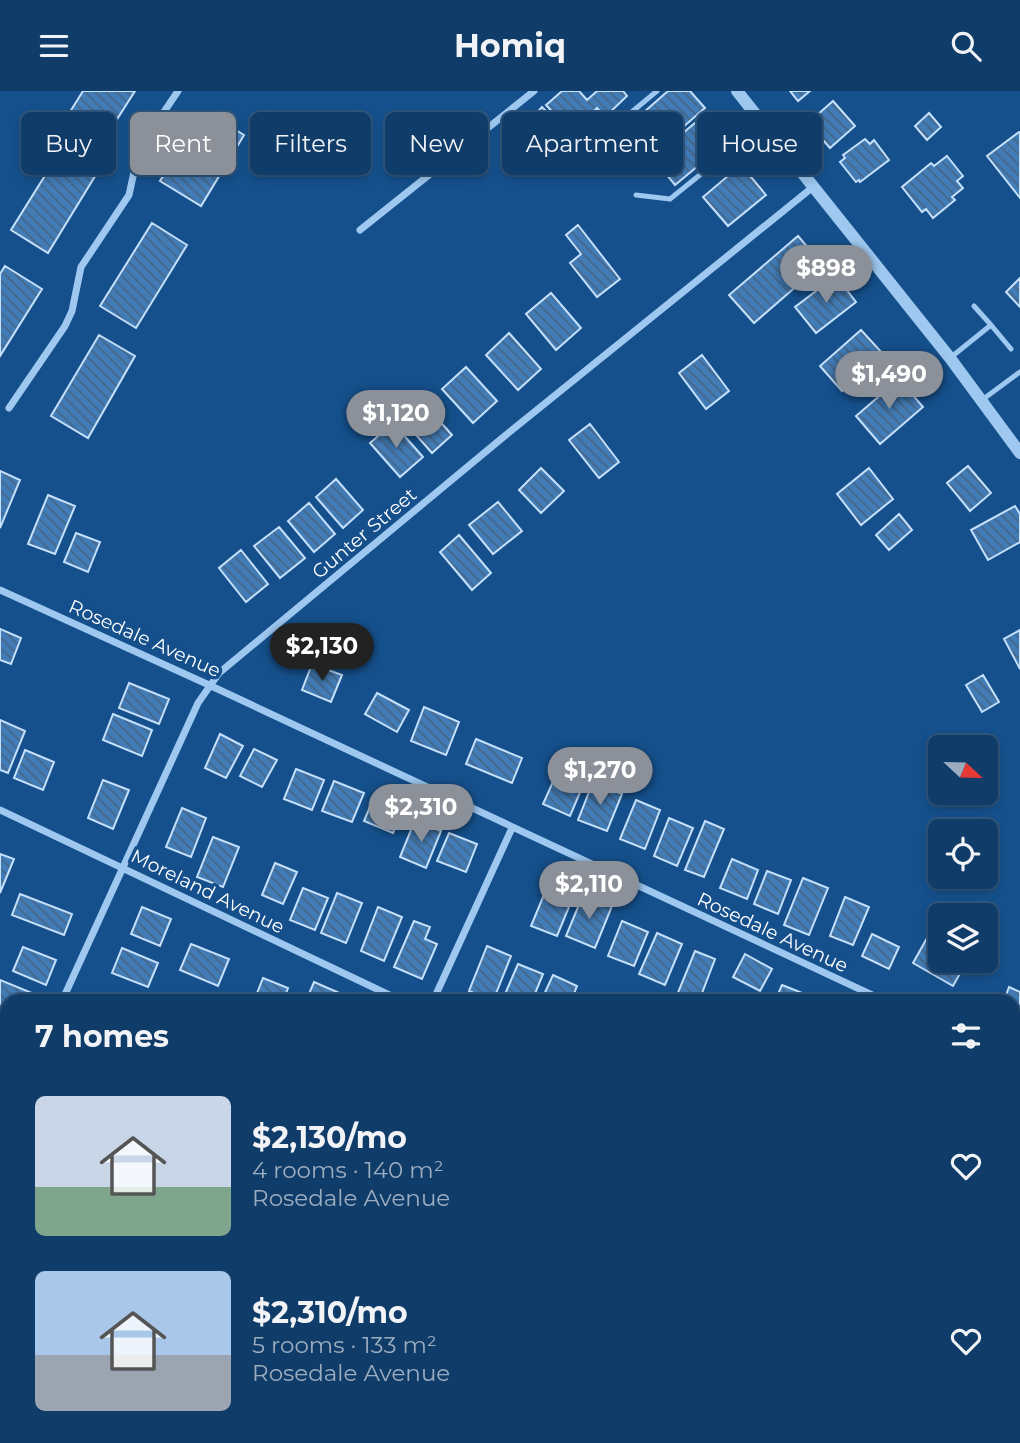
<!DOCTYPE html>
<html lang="en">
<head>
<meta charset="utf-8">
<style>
  :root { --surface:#103c69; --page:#1e4771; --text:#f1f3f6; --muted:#9cadc0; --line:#30567d; --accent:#8c9099 }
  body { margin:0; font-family:Montserrat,sans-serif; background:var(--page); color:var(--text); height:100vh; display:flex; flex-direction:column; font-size:26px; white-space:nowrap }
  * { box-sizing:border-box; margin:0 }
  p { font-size:23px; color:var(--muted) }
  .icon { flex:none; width:38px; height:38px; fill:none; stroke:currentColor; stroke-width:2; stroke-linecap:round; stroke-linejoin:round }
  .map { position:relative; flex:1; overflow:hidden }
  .details { position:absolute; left:0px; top:903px; width:1020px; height:450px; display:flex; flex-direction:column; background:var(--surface); border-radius:21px 21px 0 0; box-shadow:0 4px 10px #0003,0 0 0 2px var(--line) }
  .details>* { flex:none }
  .hud { position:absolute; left:21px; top:21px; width:978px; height:63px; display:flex; gap:14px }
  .needle { width:46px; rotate:112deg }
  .tools { position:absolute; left:928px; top:644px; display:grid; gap:14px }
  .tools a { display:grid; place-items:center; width:70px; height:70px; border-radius:10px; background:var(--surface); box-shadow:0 4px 10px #0003,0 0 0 2px var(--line); font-size:35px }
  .price { position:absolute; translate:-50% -60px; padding:0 16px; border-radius:24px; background:var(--accent); color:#fff; font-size:23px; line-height:46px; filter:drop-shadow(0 2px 4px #0008) }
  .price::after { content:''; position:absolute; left:50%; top:42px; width:21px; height:16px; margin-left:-10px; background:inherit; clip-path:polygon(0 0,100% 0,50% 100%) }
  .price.on { background:#222; color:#fff }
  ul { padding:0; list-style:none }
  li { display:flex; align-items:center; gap:21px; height:175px; padding:0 35px }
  li span { display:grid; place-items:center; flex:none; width:196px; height:140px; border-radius:10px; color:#555 }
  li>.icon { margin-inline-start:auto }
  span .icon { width:84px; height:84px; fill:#fffc; stroke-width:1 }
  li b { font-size:30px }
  h2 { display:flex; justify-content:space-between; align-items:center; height:84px; padding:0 35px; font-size:30px }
  .pill { padding:0 24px; border-radius:10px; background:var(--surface); box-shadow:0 4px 10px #0003,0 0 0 2px var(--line); font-size:24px; line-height:63px }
  .pill.on { background:var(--accent); color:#fff }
  header { display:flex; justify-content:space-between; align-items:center; height:91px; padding:0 35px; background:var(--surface); font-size:32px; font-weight:700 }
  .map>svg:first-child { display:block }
  .green { fill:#276aab }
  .building { fill:url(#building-back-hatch); stroke:#c5e0fb; stroke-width:2 }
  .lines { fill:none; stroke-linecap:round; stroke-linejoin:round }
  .path { stroke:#9ec8f0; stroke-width:3.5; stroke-dasharray:3.5 5; stroke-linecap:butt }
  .service { stroke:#9ec8f0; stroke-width:5 }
  .minor { stroke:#9ec8f0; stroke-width:7 }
  .tertiary { stroke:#9ec8f0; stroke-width:12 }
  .labels { text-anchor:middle; stroke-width:7; stroke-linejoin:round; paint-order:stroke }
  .street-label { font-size:19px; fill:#fff; stroke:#15508c }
</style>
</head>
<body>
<header><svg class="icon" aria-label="menu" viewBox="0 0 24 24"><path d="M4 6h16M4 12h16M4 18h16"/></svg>Homiq<svg class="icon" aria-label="search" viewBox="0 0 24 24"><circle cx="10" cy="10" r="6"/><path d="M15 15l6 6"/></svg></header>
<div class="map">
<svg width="1020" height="1352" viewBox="0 0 1020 1352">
  <defs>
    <pattern id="building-back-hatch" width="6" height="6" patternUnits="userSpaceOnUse" patternTransform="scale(1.75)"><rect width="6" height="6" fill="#427cb7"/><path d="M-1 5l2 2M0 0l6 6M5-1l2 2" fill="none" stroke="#466687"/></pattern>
  </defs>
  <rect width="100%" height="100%" fill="#15508c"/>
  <!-- green -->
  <path class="green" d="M17 1346H218L222 1350 221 1352H14Z"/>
  <!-- building -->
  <path class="building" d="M83 0H135L102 52 65 29Z
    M562 0H579L587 9 597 0H623L627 5 605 26 597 17 571 41 546 14Z
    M668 0H690L705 17 652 63 628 35Z
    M790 0H810L798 10Z
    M833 10 855 35 830 57 808 32Z
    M542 16 561 35 541 57 521 39Z
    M208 22 244 44 201 115 160 90 175 66 180 69Z
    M707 22 729 49 675 94 653 67Z
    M929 22 941 36 927 49 915 35Z
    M1019 41 1020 42V107L987 65Z
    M865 48 870 53 874 49 889 69 860 91 859 89 856 91 840 71 845 67 843 64Z
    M61 59 97 82 48 162 11 139Z
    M947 65 963 85 957 90 963 97 952 106 955 109 933 127 926 118 922 121 902 96 931 72 934 75Z
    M741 74 766 104 728 135 703 106Z
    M152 132 187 154 136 237 100 215Z
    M578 134 620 188 597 206 570 172 581 163 566 144Z
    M798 145 822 173 754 232 729 204Z
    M5 175 42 198 0 265V183Z
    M836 185 856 211 816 242 795 216Z
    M1020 187V216L1006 201Z
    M551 202 581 237 556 259 526 223Z
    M861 239 883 263 842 300 820 275Z
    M509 242 541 278 518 299 486 264Z
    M99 244 135 265 88 347 51 325Z
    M702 264 729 300 706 318 679 282Z
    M466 276 497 310 473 332 442 298Z
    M899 288 923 316 880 353 856 325Z
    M422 310 452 344 432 362 402 328Z
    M393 332 423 366 400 386 370 352Z
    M590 333 619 371 599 387 569 349Z
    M968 375 991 402 970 420 947 392Z
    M541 377 564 400 541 422 519 399Z
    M869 377 893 408 861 434 837 403Z
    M0 380 20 389 0 437Z
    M336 388 363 419 343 437 316 406Z
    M48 404 75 415 55 463 28 453Z
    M498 411 522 440 493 463 469 434Z
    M309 412 335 443 314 461 288 430Z
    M1015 415 1020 423V451L988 469 971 439Z
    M899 423 912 439 889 459 876 444Z
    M279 436 305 467 280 487 254 455Z
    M76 442 100 451 88 481 64 471Z
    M459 444 491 482 472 499 440 461Z
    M241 459 268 493 246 511 219 477Z
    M0 538 21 547 11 573 0 569Z
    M1020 539V578L1004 548Z
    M312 573 342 584 331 611 302 599Z
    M983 584 999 611 982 621 966 594Z
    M129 592 169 608 159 633 119 617Z
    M377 602 409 619 397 641 365 623Z
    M424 616 459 631 446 664 411 650Z
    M113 623 152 639 142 665 103 649Z
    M0 629 25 640 8 682 0 679Z
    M220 643 243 655 226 687 205 677Z
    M476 648 522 667 512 692 466 673Z
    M254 658 277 669 262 696 240 685Z
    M25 659 54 671 43 699 14 687Z
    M561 673 587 685 570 725 543 713Z
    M296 678 324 689 312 719 284 708Z
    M103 689 129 699 113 738 88 727Z
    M334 690 364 702 352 731 322 720Z
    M593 691 622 703 607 740 578 729Z
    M374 706 403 718 393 742 364 730Z
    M636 709 660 719 645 758 620 748Z
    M182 717 206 727 191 766 166 756Z
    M669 727 693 737 677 775 654 765Z
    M415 729 441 740 426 777 400 766Z
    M705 730 724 738 704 786 685 779Z
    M449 742 477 753 466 781 437 770Z
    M213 746 239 756 223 796 197 786Z
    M0 763 14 768 0 802Z
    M732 768 758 779 747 808 720 797Z
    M275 772 297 781 283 813 262 804Z
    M767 780 791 789 778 823 754 813Z
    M803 787 828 797 809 844 784 834Z
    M550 789 576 799 557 845 531 835Z
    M303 797 328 807 315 839 290 829Z
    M337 802 362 812 346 852 321 842Z
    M20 803 72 823 64 844 12 824Z
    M583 804 612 815 595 857 566 845Z
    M845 806 869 816 853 854 830 845Z
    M142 816 171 828 160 855 131 843Z
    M378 816 402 826 384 870 361 860Z
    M414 830 430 836 425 848 437 853 422 888 394 876Z
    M622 830 648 841 634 875 608 865Z
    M657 842 682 853 665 894 639 883Z
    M872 843 899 856 889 878 862 865Z
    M927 847 940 854V870H967L953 895 913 872Z
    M191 853 229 868 218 895 180 879Z
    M487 855 511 865 493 910 469 900Z
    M23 856 56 869 46 894 13 880Z
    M122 857 158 872 148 896 112 882Z
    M695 860 715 868 699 910H691L677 904Z
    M745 863 772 878 760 900 733 886Z
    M518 873 543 883 532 910H502Z
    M553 884 577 895 571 910H541Z
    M263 887 288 897 283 910H254Z
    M0 889 32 902 29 910H7V919L0 917Z
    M314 891 344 904 341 910H306Z
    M782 894 810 905 808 910H775Z
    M1009 896 1020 901V931L1013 928V910H1004Z
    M589 902 608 910H585Z
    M0 974 7 977V998L0 1015Z
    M1013 997 1020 999 1013 1017Z
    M5 1068 7 1070V1122L0 1119V1077Z
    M1020 1132V1158L1013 1155V1149Z
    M3 1198 7 1200V1255L0 1252V1205Z
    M1013 1270 1020 1273V1305L1013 1302Z
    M111 1346H147L155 1352H114L109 1348Z
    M409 1346H442L438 1352H405Z
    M448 1346H455L466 1352H445Z
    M691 1346H718L715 1352H704Z
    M727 1346H761L764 1347 761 1352H724Z"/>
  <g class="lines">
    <!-- path -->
    <path class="path" d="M84 1346 91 1352
      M205 1346 206 1352"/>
    <!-- service -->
    <path class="service" d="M599 69 620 50 622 29 657 0
      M636 104 670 108 763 33
      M974 215 991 234
      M950 267 991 234 1011 258
      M982 309 1020 281"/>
    <!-- minor -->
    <path class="minor" d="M360 139 534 0
      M9 317 65 235 72 220 81 176 129 104 139 58 178 0
      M0 499 209 594 885 910
      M0 719 402 910
      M62 910 198 612 219 582 501 348 813 96
      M433 910 512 737
      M1013 970 1020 973
      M0 1163 7 1167
      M1013 1198 1020 1201
      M241 1346 252 1352
      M227 1352 230 1346"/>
    <!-- tertiary -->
    <path class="tertiary" d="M737 0 950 267 1020 362
      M0 946 7 950
      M853 1346 866 1352"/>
  </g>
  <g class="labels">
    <!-- street labels -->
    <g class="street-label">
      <text transform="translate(364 442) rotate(-40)" y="7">Gunter Street</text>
      <text transform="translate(145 547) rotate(24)" y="7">Rosedale Avenue</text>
      <text transform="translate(208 800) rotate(26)" y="7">Moreland Avenue</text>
      <text transform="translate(773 841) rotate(25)" y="7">Rosedale Avenue</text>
    </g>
  </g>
</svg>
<div class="tools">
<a><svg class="needle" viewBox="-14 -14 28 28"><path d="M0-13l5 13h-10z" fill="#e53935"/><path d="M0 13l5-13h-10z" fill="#9cadc0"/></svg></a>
<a><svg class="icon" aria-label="locate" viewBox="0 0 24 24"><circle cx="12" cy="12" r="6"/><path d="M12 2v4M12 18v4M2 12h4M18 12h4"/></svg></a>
<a><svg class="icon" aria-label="layers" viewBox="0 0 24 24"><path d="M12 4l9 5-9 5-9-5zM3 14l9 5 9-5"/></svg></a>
</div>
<b class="price" style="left:826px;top:214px">$898</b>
<b class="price" style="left:889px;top:320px">$1,490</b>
<b class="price" style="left:396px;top:359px">$1,120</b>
<b class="price on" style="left:322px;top:592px">$2,130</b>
<b class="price" style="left:600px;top:716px">$1,270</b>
<b class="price" style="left:421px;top:753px">$2,310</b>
<b class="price" style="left:589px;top:830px">$2,110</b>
<div class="hud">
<a class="pill">Buy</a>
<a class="pill on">Rent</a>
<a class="pill">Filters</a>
<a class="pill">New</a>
<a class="pill">Apartment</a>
<a class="pill">House</a>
</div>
<section class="details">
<h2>7 homes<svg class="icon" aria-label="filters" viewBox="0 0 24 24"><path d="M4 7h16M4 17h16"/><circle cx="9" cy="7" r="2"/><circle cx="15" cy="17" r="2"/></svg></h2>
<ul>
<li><span style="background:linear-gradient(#c9d6e8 65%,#7fa58c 0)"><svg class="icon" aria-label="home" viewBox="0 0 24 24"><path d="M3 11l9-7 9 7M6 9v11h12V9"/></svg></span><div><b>$2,130/mo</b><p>4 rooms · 140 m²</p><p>Rosedale Avenue</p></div><svg class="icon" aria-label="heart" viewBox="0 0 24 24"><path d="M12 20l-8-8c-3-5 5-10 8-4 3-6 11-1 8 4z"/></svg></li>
<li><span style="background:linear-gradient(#a9c7e8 60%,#9aa5b1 0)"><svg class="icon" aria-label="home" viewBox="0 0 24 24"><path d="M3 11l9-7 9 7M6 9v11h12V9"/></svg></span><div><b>$2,310/mo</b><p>5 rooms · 133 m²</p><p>Rosedale Avenue</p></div><svg class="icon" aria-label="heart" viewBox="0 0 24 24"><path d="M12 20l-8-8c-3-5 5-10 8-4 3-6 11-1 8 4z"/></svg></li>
</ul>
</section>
</div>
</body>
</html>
